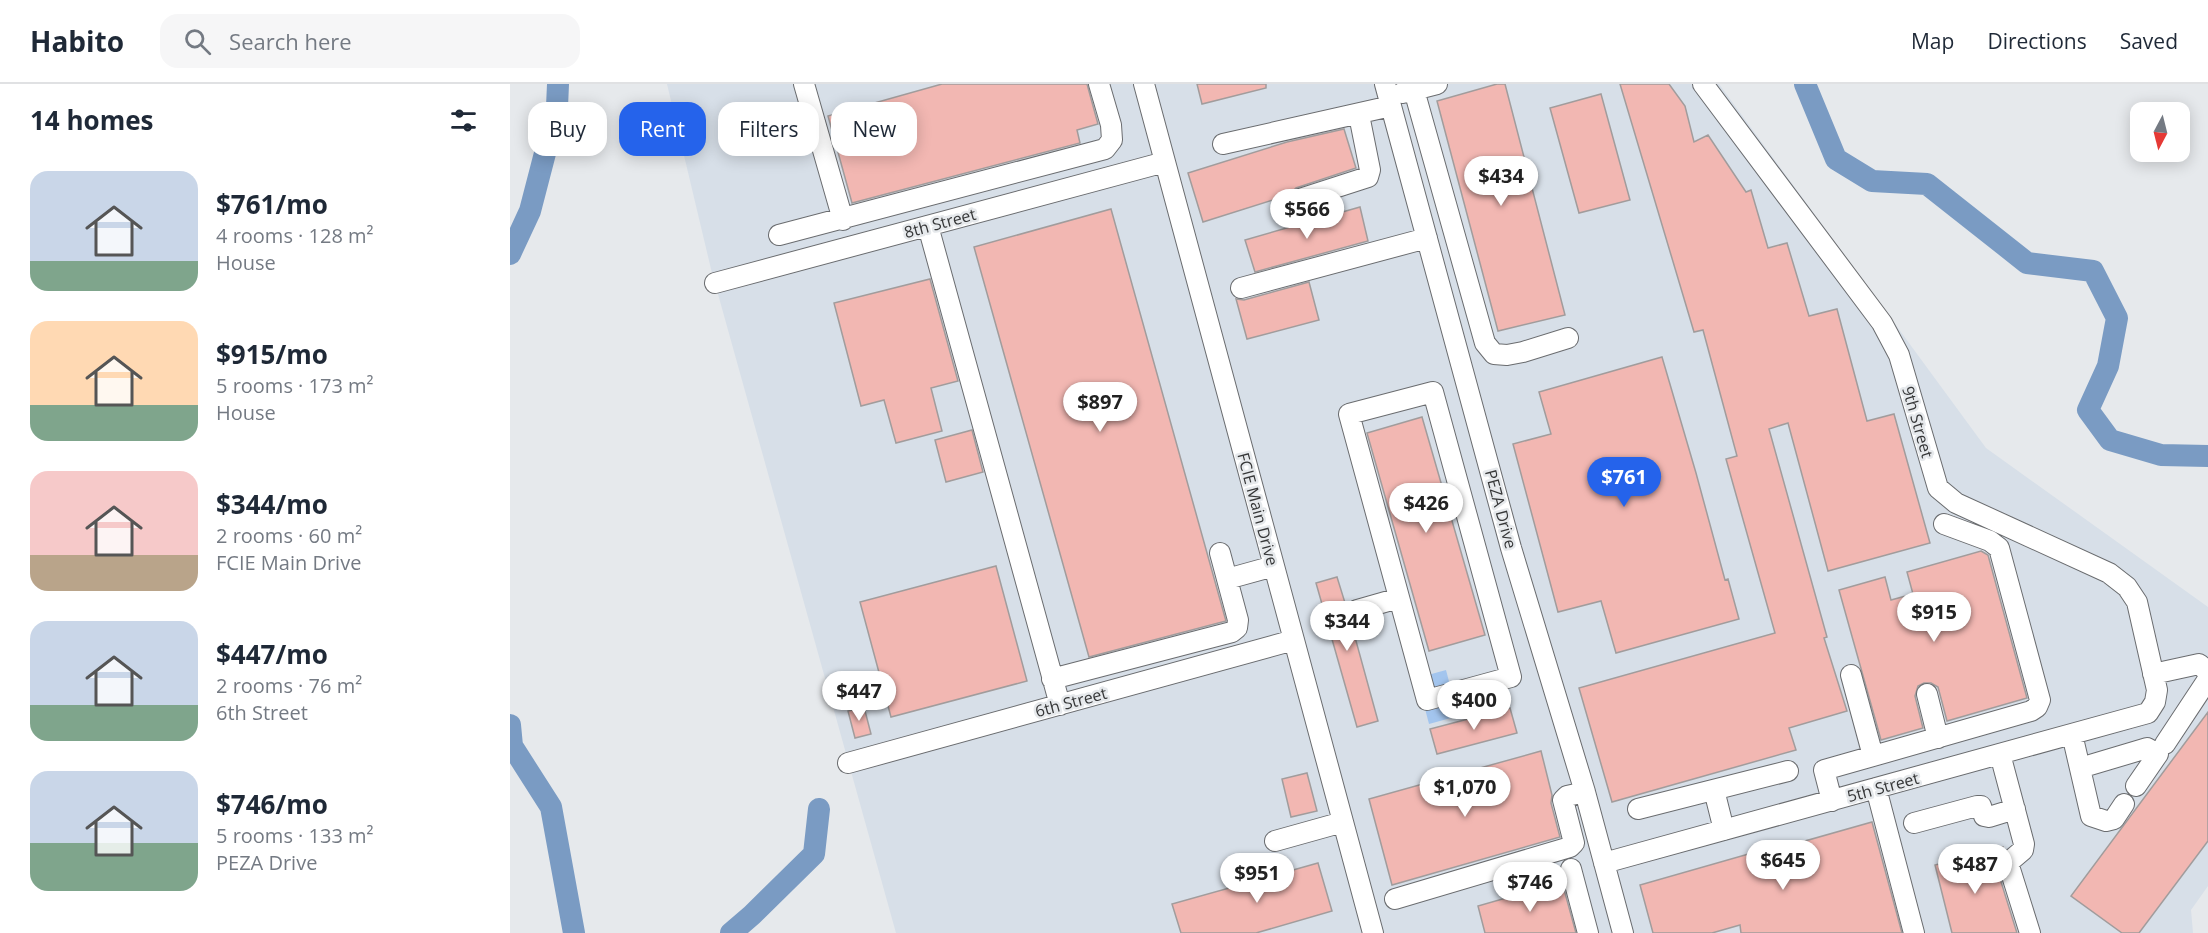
<!DOCTYPE html>
<html lang="en">
<head>
<meta charset="utf-8">
<style>
  :root { --surface:#fff; --page:#f6f6f7; --text:#1f2937; --muted:#747a83; --line:#e0e1e3; --accent:#2563eb }
  body { margin:0; font-family:"Open Sans",sans-serif; background:var(--page); color:var(--text); height:100vh; display:flex; flex-direction:column; font-size:22px; white-space:nowrap }
  * { box-sizing:border-box; margin:0 }
  p { font-size:20px; color:var(--muted) }
  .icon { flex:none; width:33px; height:33px; fill:none; stroke:currentColor; stroke-width:2; stroke-linecap:round; stroke-linejoin:round }
  .map { position:relative; flex:1; overflow:hidden }
  .drawer { display:flex; flex-direction:column; background:var(--surface); width:510px }
  .drawer>* { flex:none }
  .hud { position:absolute; left:18px; top:18px; width:570px; height:54px; display:flex; gap:12px }
  .needle { width:39px; rotate:187deg }
  .controls { position:absolute; left:1620px; top:18px; display:grid; gap:12px }
  .controls a { display:grid; place-items:center; width:60px; height:60px; border-radius:12px; background:var(--surface); box-shadow:0 3px 15px #0003; font-size:30px }
  .price { position:absolute; translate:-50% -51px; padding:0 14px; border-radius:21px; background:#fff; color:#222; font-size:20px; line-height:39px; filter:drop-shadow(0 2px 3px #0008) }
  .price::after { content:''; position:absolute; left:50%; top:36px; width:18px; height:14px; margin-left:-9px; background:inherit; clip-path:polygon(0 0,100% 0,50% 100%) }
  .price.on { background:var(--accent); color:#fff }
  ul { padding:0; list-style:none }
  li { display:flex; align-items:center; gap:18px; height:150px; padding:0 30px }
  li span { display:grid; place-items:center; flex:none; width:168px; height:120px; border-radius:18px; color:#555 }
  li>.icon { margin-inline-start:auto }
  span .icon { width:72px; height:72px; fill:#fffc; stroke-width:1 }
  li b { font-size:26px }
  h2 { display:flex; justify-content:space-between; align-items:center; height:72px; padding:0 30px; font-size:26px }
  .tag { padding:0 21px; border-radius:18px; background:var(--surface); box-shadow:0 3px 15px #0003; font-size:21px; line-height:54px }
  .tag.on { background:var(--accent); color:#fff }
  header { display:flex; align-items:center; gap:36px; box-sizing:border-box; height:84px; padding:0 30px; background:var(--surface); border-bottom:2px solid var(--line) }
  header strong { font-size:28px }
  nav { display:flex; gap:33px; margin-inline-start:auto; font-size:21px }
  .search { width:420px; height:54px; background:var(--page); display:flex; align-items:center; gap:15px; box-sizing:border-box; padding:0 21px; border-radius:18px; color:var(--muted); font-size:22px }
  main { display:flex; flex:1; min-height:0 }
  .map>svg:first-child { display:block }
  .built { fill:#d7dfe8 }
  .green { fill:#a3c5ee }
  .lines { fill:none; stroke-linecap:round; stroke-linejoin:round }
  .river { stroke:#7a9bc3; stroke-width:22 }
  .building { fill:#f2b7b2; stroke:#a19c9c; stroke-width:1.5 }
  .minor-casing { stroke:#6a6c6f; stroke-width:22 }
  .minor { stroke:#fff; stroke-width:20 }
  .labels { text-anchor:middle; stroke-width:5; stroke-linejoin:round; paint-order:stroke }
  .street-label { font-size:16px; fill:#363738; stroke:#e6e9ec }
</style>
</head>
<body>
<header>
<strong>Habito</strong>
<div class="search"><svg class="icon" aria-label="search" viewBox="0 0 24 24"><circle cx="10" cy="10" r="6"/><path d="M15 15l6 6"/></svg>Search here</div>
<nav><a>Map</a><a>Directions</a><a>Saved</a></nav>
</header>
<main>
<section class="drawer">
<h2>14 homes<svg class="icon" aria-label="filters" viewBox="0 0 24 24"><path d="M4 7h16M4 17h16"/><circle cx="9" cy="7" r="2"/><circle cx="15" cy="17" r="2"/></svg></h2>
<ul>
<li><span style="background:linear-gradient(#c9d6e8 75%,#7fa58c 0)"><svg class="icon" aria-label="home" viewBox="0 0 24 24"><path d="M3 11l9-7 9 7M6 9v11h12V9"/></svg></span><div><b>$761/mo</b><p>4 rooms · 128 m²</p><p>House</p></div></li>
<li><span style="background:linear-gradient(#ffd9b3 70%,#7fa58c 0)"><svg class="icon" aria-label="home" viewBox="0 0 24 24"><path d="M3 11l9-7 9 7M6 9v11h12V9"/></svg></span><div><b>$915/mo</b><p>5 rooms · 173 m²</p><p>House</p></div></li>
<li><span style="background:linear-gradient(#f6c9c9 70%,#b9a48a 0)"><svg class="icon" aria-label="home" viewBox="0 0 24 24"><path d="M3 11l9-7 9 7M6 9v11h12V9"/></svg></span><div><b>$344/mo</b><p>2 rooms · 60 m²</p><p>FCIE Main Drive</p></div></li>
<li><span style="background:linear-gradient(#c9d6e8 70%,#7fa58c 0)"><svg class="icon" aria-label="home" viewBox="0 0 24 24"><path d="M3 11l9-7 9 7M6 9v11h12V9"/></svg></span><div><b>$447/mo</b><p>2 rooms · 76 m²</p><p>6th Street</p></div></li>
<li><span style="background:linear-gradient(#c9d6e8 60%,#7fa58c 0)"><svg class="icon" aria-label="home" viewBox="0 0 24 24"><path d="M3 11l9-7 9 7M6 9v11h12V9"/></svg></span><div><b>$746/mo</b><p>5 rooms · 133 m²</p><p>PEZA Drive</p></div></li>
</ul>
</section>
<div class="map">
<svg width="1698" height="849" viewBox="0 0 1698 849">
  <rect width="100%" height="100%" fill="#e6e9ec"/>
  <!-- built -->
  <path class="built" d="M157 0H1209L1476 364 1698 523V802L1681 826 1683 849H386L201 185Z"/>
  <!-- green -->
  <path class="green" d="M936 586 948 632 919 640 907 594Z"/>
  <g class="lines">
    <!-- river -->
    <path class="river" d="M1295 0 1326 75 1362 97 1417 100 1517 179 1583 187 1607 234 1598 282 1578 326 1600 356 1651 371 1698 372
      M0 170 20 127 47 23 48 0
      M0 641 2 662 41 723 64 849
      M221 849 242 831 304 770 309 725"/>
  </g>
  <!-- building -->
  <path class="building" d="M432 0H577L588 40 567 46 570 59 342 119 318 32Z
    M687 0H756V4L692 20Z
    M987 0H995L1055 231 988 247 927 17Z
    M1110 0H1159L1175 22 1184 58 1198 51 1236 108 1241 106 1258 164 1277 159 1299 232 1327 225 1357 337 1384 330 1420 459 1318 487 1278 339 1259 345 1317 553 1314 554 1337 627 1279 644 1286 666 1102 718 1069 604 1265 549 1216 375 1227 372 1193 246 1184 248Z
    M1091 10 1120 116 1069 129 1040 24Z
    M834 45 846 84 786 104 779 111 693 138 678 89 777 58Z
    M850 123 858 157 745 188 735 156Z
    M601 125 716 537 579 573 464 163Z
    M420 195 448 297 421 304 432 347 386 359 374 316 351 322 324 219Z
    M799 198 809 236 737 255 726 215 734 216Z
    M1152 273 1186 389 1215 496 1218 495 1229 535 1106 569 1091 517 1048 528 1003 360 1041 350 1029 308Z
    M912 333 975 551 919 567 857 349Z
    M462 346 473 388 436 398 425 356Z
    M1471 467 1478 471 1517 614 1437 637 1428 603 1421 599H1414L1408 602 1405 612 1413 644 1371 656 1329 506 1375 493 1381 516 1403 510 1397 488Z
    M486 482 517 597 381 633 350 518Z
    M827 493 836 522V530L840 535 868 637 847 643 806 499Z
    M354 623 361 650 345 654 338 627Z
    M1000 624 1007 649 927 670 920 645Z
    M1698 628V757L1629 849H1612L1561 812Z
    M1031 667 1042 711 1041 719 1050 753 882 801 859 715Z
    M797 689 807 727 781 733 772 695Z
    M1362 738 1392 849H1231L1230 841 1202 849H1143L1130 801 1242 769V772Z
    M1493 763V767L1488 775 1487 785 1507 849H1442L1425 781Z
    M808 779 822 827 746 849H671L662 820Z
    M1052 798 1066 849H975L968 822Z"/>
  <g class="lines">
    <defs>
      <path id="minor" d="M294 0 333 136
        M634 0 863 849
        M875 0 1001 464 1075 708 1113 849
        M904 6 975 259 984 270 997 271 1013 268 1058 254
        M892 9 927 0
        M713 60 881 22
        M790 115 858 93 860 86 849 31
        M418 142 550 621
        M269 151 595 65 602 56 601 41 589 0
        M205 199 655 78
        M731 204 917 154
        M923 308 1001 593 917 616 839 330Z
        M717 495 764 482
        M847 526 889 514
        M1643 590 1689 580 1697 587 1698 595 1655 660
        M1341 591 1363 672
        M542 595 722 548 727 544 728 536 710 469
        M1417 610 1428 654
        M1562 650 1581 732 1596 737 1604 735 1614 720
        M1490 670 1514 760 1513 766 1500 777 1499 782 1520 849
        M338 679 784 556
        M1570 684 1637 664 1648 670 1626 702
        M1366 704 1404 849
        M1204 706 1214 746
        M1322 717 1314 686 1521 627 1527 623 1530 616 1489 464 1480 457 1434 440
        M1128 725 1278 687
        M1404 739 1467 722H1471L1474 732 1479 733 1505 725
        M765 757 833 738
        M1094 779 1638 629 1645 618 1647 606 1627 518 1617 503 1599 489 1446 419 1428 404 1389 271 1372 239 1193 0
        M1061 785 1078 849
        M885 815 1060 763 1064 759 1053 716 1057 712 1075 708"/>
    </defs>
    <!-- minor casing -->
    <use href="#minor" class="minor-casing"/>
    <!-- minor -->
    <use href="#minor" class="minor"/>
  </g>
  <g class="labels">
    <!-- street labels -->
    <g class="street-label">
      <text transform="translate(430 139) rotate(-15)" y="6">8th Street</text>
      <text transform="translate(1408 338) rotate(74)" y="6">9th Street</text>
      <text transform="translate(748 425) rotate(75)" y="6">FCIE Main Drive</text>
      <text transform="translate(991 425) rotate(75)" y="6">PEZA Drive</text>
      <text transform="translate(561 618) rotate(-15)" y="6">6th Street</text>
      <text transform="translate(1373 703) rotate(-15)" y="6">5th Street</text>
    </g>
  </g>
</svg>
<div class="controls">
<a><svg class="needle" viewBox="-14 -14 28 28"><path d="M0-13l5 13h-10z" fill="#e53935"/><path d="M0 13l5-13h-10z" fill="#747a83"/></svg></a>
</div>
<b class="price" style="left:991px;top:123px">$434</b>
<b class="price" style="left:797px;top:156px">$566</b>
<b class="price" style="left:590px;top:349px">$897</b>
<b class="price on" style="left:1114px;top:424px">$761</b>
<b class="price" style="left:916px;top:450px">$426</b>
<b class="price" style="left:1424px;top:559px">$915</b>
<b class="price" style="left:837px;top:568px">$344</b>
<b class="price" style="left:349px;top:638px">$447</b>
<b class="price" style="left:964px;top:647px">$400</b>
<b class="price" style="left:955px;top:734px">$1,070</b>
<b class="price" style="left:1273px;top:807px">$645</b>
<b class="price" style="left:1465px;top:811px">$487</b>
<b class="price" style="left:747px;top:820px">$951</b>
<b class="price" style="left:1020px;top:829px">$746</b>
<div class="hud">
<a class="tag">Buy</a>
<a class="tag on">Rent</a>
<a class="tag">Filters</a>
<a class="tag">New</a>
</div>
</div>
</main>
</body>
</html>
